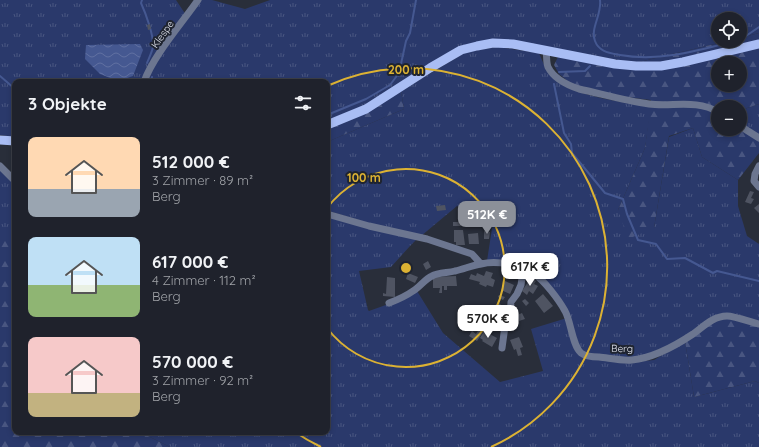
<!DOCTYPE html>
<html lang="de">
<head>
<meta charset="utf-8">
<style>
  :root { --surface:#1f222c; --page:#2c2f38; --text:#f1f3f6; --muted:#a1a4a9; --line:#3c3f48; --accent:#8c9099 }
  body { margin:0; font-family:Quicksand,sans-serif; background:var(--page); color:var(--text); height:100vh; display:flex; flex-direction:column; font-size:15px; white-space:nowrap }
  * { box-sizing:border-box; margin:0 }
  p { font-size:13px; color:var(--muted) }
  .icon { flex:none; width:22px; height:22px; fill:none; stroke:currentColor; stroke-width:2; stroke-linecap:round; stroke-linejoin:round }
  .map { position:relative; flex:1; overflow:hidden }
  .drawer { position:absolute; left:12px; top:79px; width:318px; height:356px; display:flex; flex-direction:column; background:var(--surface); border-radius:8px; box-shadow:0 2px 6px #0003,0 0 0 1px var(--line) }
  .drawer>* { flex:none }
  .fabs { position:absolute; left:711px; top:12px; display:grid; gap:8px }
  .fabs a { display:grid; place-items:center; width:36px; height:36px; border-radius:50%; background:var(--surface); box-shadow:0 2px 6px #0003,0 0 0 1px var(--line); font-size:20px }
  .price { position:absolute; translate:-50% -34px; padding:0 9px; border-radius:8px; background:#fff; color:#222; font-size:13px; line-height:26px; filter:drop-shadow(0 1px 2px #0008) }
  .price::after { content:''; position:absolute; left:50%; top:24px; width:12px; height:9px; margin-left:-6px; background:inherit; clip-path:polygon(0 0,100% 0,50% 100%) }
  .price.current { background:var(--accent); color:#fff }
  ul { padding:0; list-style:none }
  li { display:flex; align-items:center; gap:12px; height:100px; padding:0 16px }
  li span { display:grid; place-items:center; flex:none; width:112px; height:80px; border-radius:8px; color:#555 }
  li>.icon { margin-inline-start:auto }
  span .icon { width:48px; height:48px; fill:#fffc; stroke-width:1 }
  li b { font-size:17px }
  h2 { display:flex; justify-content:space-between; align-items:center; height:48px; padding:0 16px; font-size:17px }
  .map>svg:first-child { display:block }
  .grass { fill:url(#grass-tufts) }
  .forest { fill:url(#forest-firs); fill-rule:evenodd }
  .water { fill:url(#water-waves) }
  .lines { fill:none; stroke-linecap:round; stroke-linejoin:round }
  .stream { stroke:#455891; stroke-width:2 }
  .building { fill:#4f5462 }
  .minor { stroke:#6c7690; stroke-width:7 }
  .major { stroke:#a9bdf4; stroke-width:9 }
  .ring { fill:none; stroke:#dcb233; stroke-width:2 }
  .labels { text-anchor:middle; stroke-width:4; stroke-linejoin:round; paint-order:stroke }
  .street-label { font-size:10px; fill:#e7eaf3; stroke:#1f2430 }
  .centre { fill:#dcb233; stroke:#1f2430; stroke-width:2 }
  .ring-label { font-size:12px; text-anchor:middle; font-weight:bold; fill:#dcb233; stroke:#1f2430; stroke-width:4; stroke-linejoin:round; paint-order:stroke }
</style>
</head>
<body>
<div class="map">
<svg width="759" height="447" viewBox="0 0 759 447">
  <defs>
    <pattern id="grass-tufts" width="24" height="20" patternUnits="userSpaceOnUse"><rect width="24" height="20" fill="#2a396b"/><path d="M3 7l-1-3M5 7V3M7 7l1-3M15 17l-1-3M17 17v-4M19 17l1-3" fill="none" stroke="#495681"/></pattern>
    <pattern id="forest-firs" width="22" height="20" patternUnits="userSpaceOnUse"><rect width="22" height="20" fill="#2a396b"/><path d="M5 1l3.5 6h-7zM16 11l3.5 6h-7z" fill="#495681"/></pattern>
    <pattern id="water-waves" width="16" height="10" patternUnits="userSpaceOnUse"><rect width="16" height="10" fill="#455891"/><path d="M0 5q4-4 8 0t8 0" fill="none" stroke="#6070a1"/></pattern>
  </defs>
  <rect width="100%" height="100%" fill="#292e3a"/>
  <!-- grass -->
  <path class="grass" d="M0 0H176L186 15 143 82H15V137L0 135Z
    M201 0H212L245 9 270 0H759V33L740 38V19H718V41H727L635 63 585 54 466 45 440 57 399 85 361 108 327 121V82H146L157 60Z
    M497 47 539 53C542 60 545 68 550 75 566 96 625 102 651 107L645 148 618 210 654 228 669 137 693 128 702 157 738 180V206L747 236 759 244V322L672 344 638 358H623L582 352 571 324 540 275 487 261 493 222 457 206 421 236 394 231 329 211 327 208V142L404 109 401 91 466 52Z
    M759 104V137L740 125V113L747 108Z
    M0 168 15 182V232H0Z
    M327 214 418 238 410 246 391 267 359 271 368 310 369 311 397 301 417 291 443 333 500 382 543 371 531 329 567 318 580 354 634 362 654 360 685 341 694 397 755 381 759 383V447H170L140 432H327V328L332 325 327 327Z"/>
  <!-- forest -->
  <path class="forest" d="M759 33V104L747 108 740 113V107H718V129H740L759 139V153L738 180 702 157 693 128 669 136 654 228 628 239 618 210 645 148 651 100 618 96 574 86 559 74 554 65 558 57 632 70 635 63 727 41H740V38ZM718 63H740V85H718Z
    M401 91 404 109 327 142V129Z
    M0 232H15V432H140L170 447H0Z
    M728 318 759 326V383L755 381 694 397 685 341 713 322Z"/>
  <!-- water -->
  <path class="water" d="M140 44 143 50 133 76 118 81 100 74 85 59 86 45Z"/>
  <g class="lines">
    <!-- stream -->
    <path class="stream" d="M142 0 141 3C146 14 154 36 153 47 152 52 149 58 147 63
      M600 0C602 15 590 28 595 41 599 52 610 53 620 55 659 62 697 51 735 41
      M740 40 759 27
      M559 72 585 71 590 66
      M0 76 15 89
      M151 82 152 77
      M554 84 564 133 571 144 572 153 605 193 623 199 627 214 638 240 656 244 667 259 685 258 713 273 717 271 759 281
      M327 115 366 99 390 85 399 73 406 41 410 33 416 0"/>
  </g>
  <!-- building -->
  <path class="building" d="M150 24 151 29 148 30 147 25Z
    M14 160H15V175L11 174Z
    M750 191 754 192 751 198 754 199 751 204 745 202Z
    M759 204V213L754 208Z
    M445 205 446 210 437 211 436 206Z
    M453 222H463V226H453Z
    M454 230H463L465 245H456V242H454Z
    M484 231 490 232 489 239H484Z
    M478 233 479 244H469L468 234Z
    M428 261 431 267 426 270 423 264Z
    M486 271 493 273 491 278 495 280 493 287 487 285 486 287 479 284 480 282 469 279 471 274 476 276 477 273 484 276Z
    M408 273 418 277 415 283 406 279Z
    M456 276 457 286H447V290H444V286H442V293H439L440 288H433V277Z
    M387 277 395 278V297L383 296V293L386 294Z
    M533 278 536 281 534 284 538 286 533 294 529 291 527 295 522 291 530 279 532 280Z
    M505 281 514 285 510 294 501 290Z
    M543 294 553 306 544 313 535 301Z
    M499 295 505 297 503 300 498 297Z
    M525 299 529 303 526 306 522 301Z
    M498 302 504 308 495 317 491 313 494 310 493 308Z
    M522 313 525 319 519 321 517 315Z
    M481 326 485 329 477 341 469 336 472 331 476 334Z
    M484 331 497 338 492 347 482 341 483 340 480 338Z
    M519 337 523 347 520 348 522 355 518 356 516 349 514 350 510 340Z"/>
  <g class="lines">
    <!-- minor -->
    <path class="minor" d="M546 51C547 55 546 62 548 67 554 79 567 85 579 89 602 94 625 101 649 104 672 107 697 99 718 112
      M144 82C153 56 182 23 198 0
      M740 126 759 138
      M0 166 15 181
      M759 166 755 174 754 181 759 187
      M327 214 369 226 427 239 472 254 481 264
      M389 303C397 300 406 296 413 291 420 287 425 279 432 276 438 272 448 273 455 271 464 269 473 265 481 264 498 260 519 265 534 274 544 280 559 300 565 311 571 321 572 345 581 353 585 356 594 357 599 357 609 358 621 361 632 360 653 358 675 346 693 334 703 327 713 316 727 316 734 316 751 322 759 324
      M502 348 505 326 510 319 511 302 517 294 521 285 522 278 520 268"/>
    <!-- major -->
    <path class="major" d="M327 125 366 109 430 68 461 50 477 46 493 43 513 44 615 64 636 66H661L683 62 759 44
      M0 140 15 141"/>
  </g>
  <!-- distance rings -->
  <g class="ring">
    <path d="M327 208A99 99 0 1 1 327 328"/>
    <path d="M321 447A198 198 0 0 1 295 432M327 86A198 198 0 0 1 491 447"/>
  </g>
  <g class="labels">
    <!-- street labels -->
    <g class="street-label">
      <text transform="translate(162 34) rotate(-55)" y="4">Klespe</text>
      <text transform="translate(622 348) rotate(1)" y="4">Berg</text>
    </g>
  </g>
  <circle cx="406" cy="268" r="6" class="centre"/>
  <g class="ring-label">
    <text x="406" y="74">200 m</text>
    <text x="364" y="182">100 m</text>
  </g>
</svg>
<div class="fabs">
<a><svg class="icon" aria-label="locate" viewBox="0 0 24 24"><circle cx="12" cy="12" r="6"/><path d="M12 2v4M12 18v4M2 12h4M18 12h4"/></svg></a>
<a>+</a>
<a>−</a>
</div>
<b class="price current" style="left:487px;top:235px">512K €</b>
<b class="price" style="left:530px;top:287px">617K €</b>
<b class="price" style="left:488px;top:339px">570K €</b>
<section class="drawer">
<h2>3 Objekte<svg class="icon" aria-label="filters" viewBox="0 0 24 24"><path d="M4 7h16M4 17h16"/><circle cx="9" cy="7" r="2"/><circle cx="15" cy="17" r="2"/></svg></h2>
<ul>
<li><span style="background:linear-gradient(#ffd9b3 65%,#9aa5b1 0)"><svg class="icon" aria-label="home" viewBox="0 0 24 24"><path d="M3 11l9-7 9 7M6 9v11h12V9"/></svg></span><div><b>512 000 €</b><p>3 Zimmer · 89 m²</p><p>Berg</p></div></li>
<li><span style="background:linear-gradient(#bfe0f5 60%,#8fb573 0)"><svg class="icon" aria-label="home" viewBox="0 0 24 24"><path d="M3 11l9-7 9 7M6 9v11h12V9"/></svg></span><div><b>617 000 €</b><p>4 Zimmer · 112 m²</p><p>Berg</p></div></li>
<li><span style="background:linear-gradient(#f6c9c9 70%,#c2b280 0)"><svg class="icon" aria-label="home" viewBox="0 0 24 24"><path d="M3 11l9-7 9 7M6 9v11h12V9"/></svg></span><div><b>570 000 €</b><p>3 Zimmer · 92 m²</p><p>Berg</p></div></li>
</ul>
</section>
</div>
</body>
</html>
